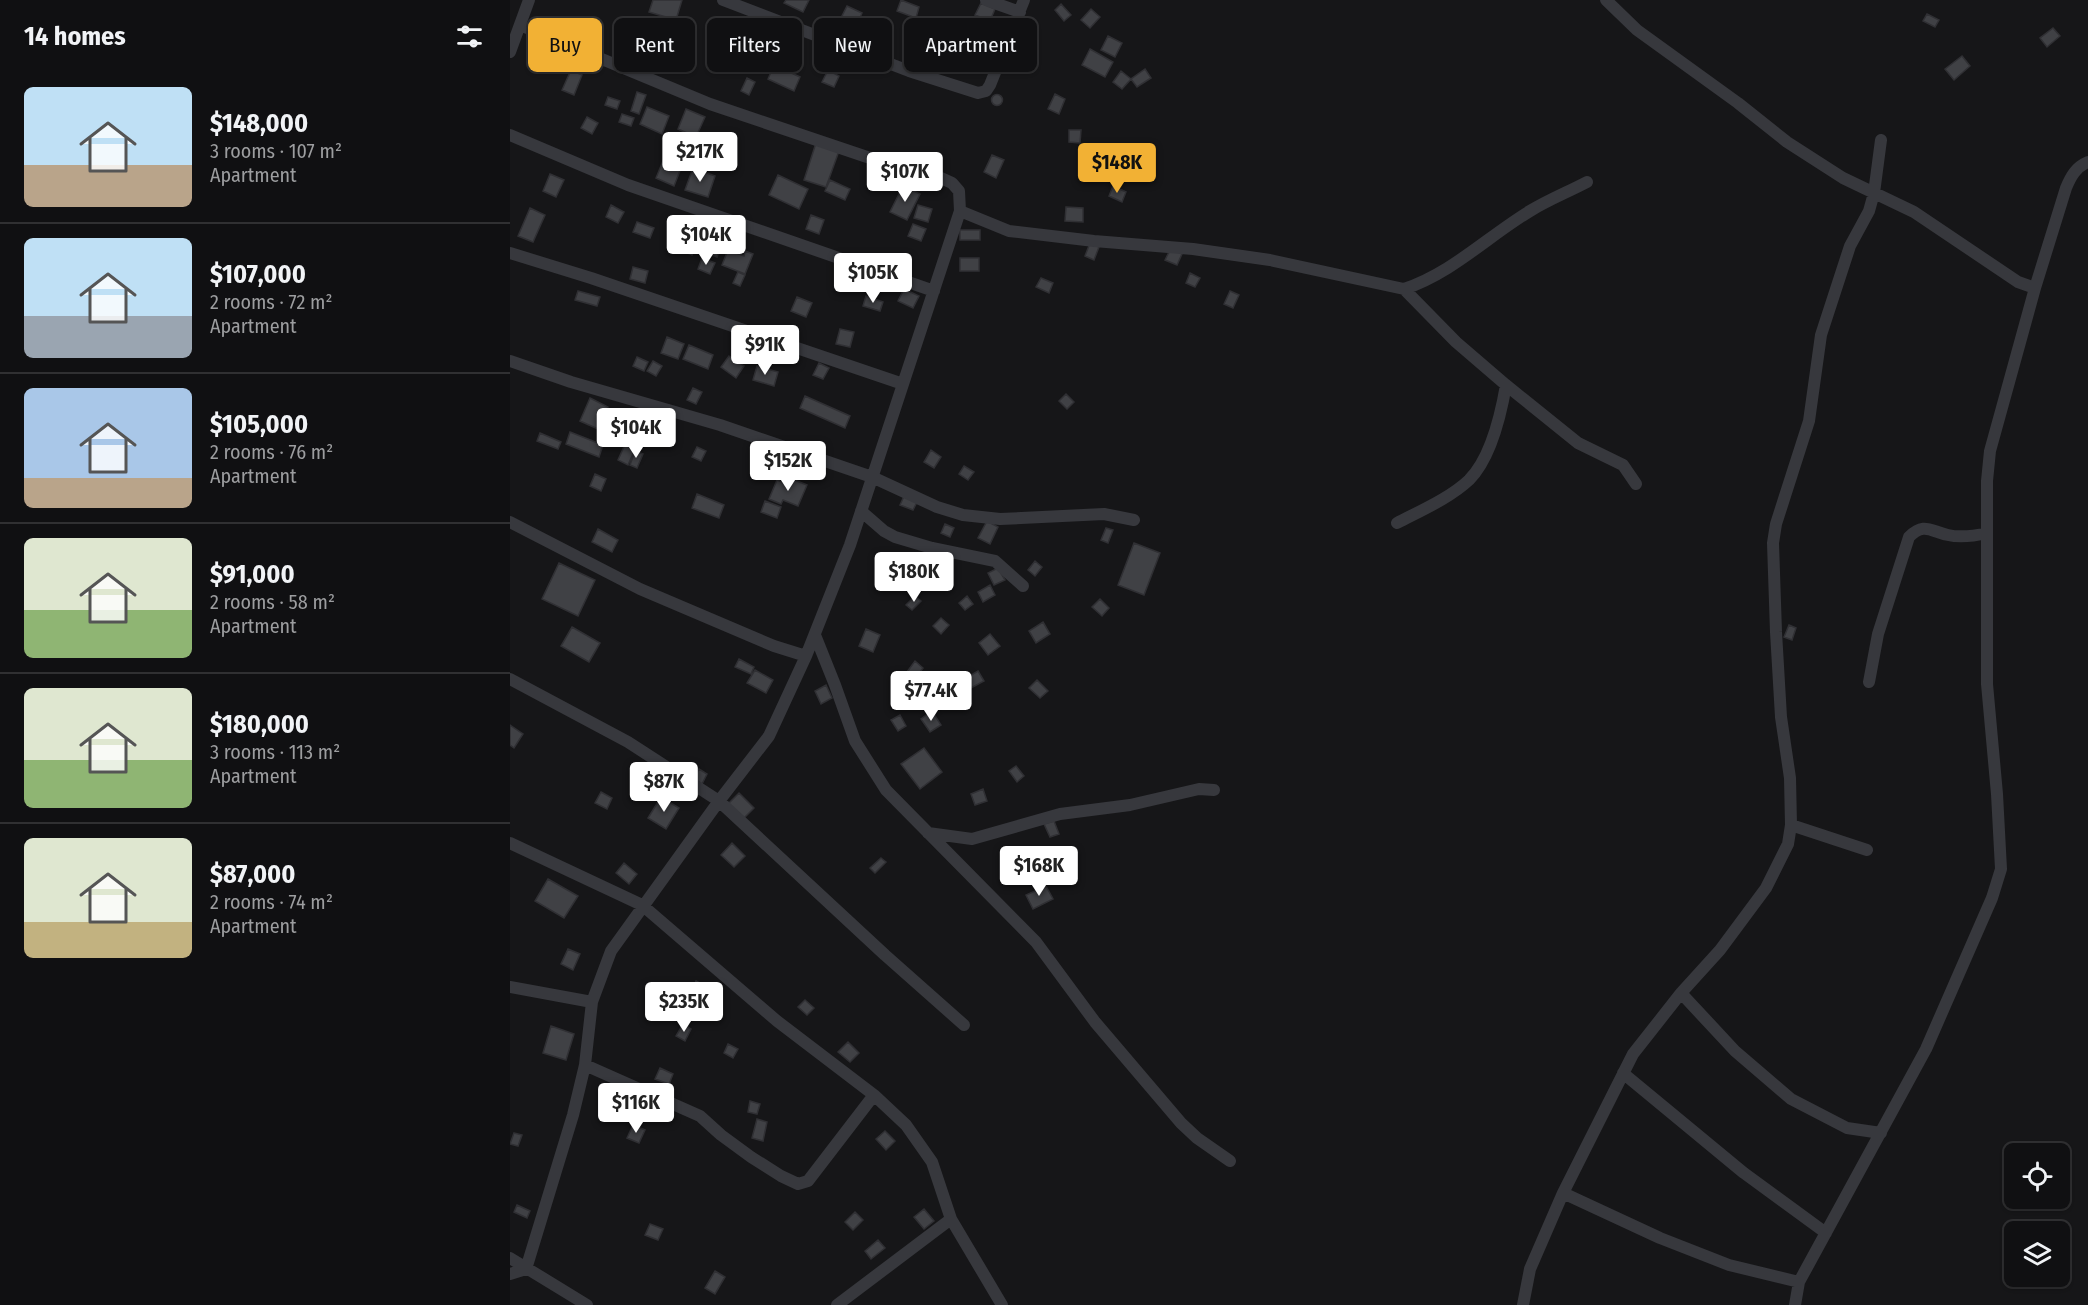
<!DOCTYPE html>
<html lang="en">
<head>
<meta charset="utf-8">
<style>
  :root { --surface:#101012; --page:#1e1e20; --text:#f1f3f6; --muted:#9c9d9f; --line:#303032; --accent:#f2b134 }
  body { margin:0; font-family:"Fira Sans Condensed",sans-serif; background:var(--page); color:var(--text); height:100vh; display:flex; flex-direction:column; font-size:22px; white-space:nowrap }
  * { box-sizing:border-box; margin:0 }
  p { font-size:20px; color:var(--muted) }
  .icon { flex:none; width:33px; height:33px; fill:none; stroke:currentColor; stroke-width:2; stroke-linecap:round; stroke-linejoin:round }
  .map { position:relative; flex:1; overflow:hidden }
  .panel { display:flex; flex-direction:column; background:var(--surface); width:510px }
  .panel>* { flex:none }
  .top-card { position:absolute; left:18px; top:18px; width:570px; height:54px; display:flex; gap:12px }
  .controls { position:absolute; left:1494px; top:1143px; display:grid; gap:12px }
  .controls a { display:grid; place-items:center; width:66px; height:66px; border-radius:9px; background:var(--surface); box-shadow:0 2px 4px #0004,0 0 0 2px var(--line); font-size:30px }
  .price { position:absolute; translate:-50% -51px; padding:0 14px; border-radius:6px; background:#fff; color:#222; font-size:20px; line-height:39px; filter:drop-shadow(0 2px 3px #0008) }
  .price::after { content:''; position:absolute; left:50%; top:36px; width:18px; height:14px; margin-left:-9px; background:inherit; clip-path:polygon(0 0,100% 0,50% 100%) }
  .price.selected { background:var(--accent); color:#111 }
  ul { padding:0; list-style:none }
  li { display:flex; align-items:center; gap:18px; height:150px; padding:0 24px }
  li+li { border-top:2px solid var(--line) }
  li span { display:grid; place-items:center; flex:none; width:168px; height:120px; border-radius:9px; color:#555 }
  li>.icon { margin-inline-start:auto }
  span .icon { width:72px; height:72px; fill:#fffc; stroke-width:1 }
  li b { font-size:26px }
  h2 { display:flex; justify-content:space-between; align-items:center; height:72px; padding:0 24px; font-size:26px }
  .pill { padding:0 21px; border-radius:9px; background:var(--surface); box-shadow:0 2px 4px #0004,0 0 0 2px var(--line); font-size:21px; line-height:54px }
  .pill.selected { background:var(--accent); color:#111 }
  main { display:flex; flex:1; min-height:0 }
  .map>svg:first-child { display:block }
  .building { fill:#404145; stroke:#303034; stroke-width:1.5 }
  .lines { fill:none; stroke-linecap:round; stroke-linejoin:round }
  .minor { stroke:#37383d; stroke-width:12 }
</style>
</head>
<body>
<main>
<section class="panel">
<h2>14 homes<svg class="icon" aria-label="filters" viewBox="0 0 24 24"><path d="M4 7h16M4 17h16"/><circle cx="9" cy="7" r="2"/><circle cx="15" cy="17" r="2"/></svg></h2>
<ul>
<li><span style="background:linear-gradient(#bfe0f5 65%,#b9a48a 0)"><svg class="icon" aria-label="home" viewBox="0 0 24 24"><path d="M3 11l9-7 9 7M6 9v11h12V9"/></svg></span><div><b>$148,000</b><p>3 rooms · 107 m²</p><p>Apartment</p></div></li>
<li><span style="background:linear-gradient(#bfe0f5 65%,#9aa5b1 0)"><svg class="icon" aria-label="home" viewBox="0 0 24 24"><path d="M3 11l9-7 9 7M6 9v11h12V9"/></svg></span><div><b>$107,000</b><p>2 rooms · 72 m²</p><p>Apartment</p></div></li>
<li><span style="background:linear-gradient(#a9c7e8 75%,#b9a48a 0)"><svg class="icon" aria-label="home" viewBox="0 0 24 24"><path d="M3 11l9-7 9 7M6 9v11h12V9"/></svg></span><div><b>$105,000</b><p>2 rooms · 76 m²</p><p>Apartment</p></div></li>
<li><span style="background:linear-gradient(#dfe7d0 60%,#8fb573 0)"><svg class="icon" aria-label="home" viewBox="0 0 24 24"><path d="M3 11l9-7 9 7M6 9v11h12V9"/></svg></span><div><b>$91,000</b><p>2 rooms · 58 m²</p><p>Apartment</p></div></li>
<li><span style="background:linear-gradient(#dfe7d0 60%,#8fb573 0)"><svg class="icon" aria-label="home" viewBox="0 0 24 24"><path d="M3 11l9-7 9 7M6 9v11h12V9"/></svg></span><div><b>$180,000</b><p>3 rooms · 113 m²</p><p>Apartment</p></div></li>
<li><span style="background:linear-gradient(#dfe7d0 70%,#c2b280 0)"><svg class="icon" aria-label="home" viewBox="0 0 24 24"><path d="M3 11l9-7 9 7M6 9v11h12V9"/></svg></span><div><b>$87,000</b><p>2 rooms · 74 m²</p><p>Apartment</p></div></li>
</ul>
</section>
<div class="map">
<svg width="1578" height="1305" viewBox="0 0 1578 1305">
  <rect width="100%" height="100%" fill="#161618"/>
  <!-- building -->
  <path class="building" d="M143 0H172L166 20 139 12Z
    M276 0H299L293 12 274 3Z
    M391 0 409 7 406 18 387 11Z
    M471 3 485 9 480 21 465 15Z
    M551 4 561 15 554 21 545 10Z
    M337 6 352 13 347 25 331 18Z
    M581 9 590 17 580 28 571 20Z
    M1417 14 1429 20 1425 27 1413 21Z
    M324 19 343 29 338 40 319 29Z
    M403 21 417 27 414 36 399 30Z
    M1543 28 1550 36 1537 47 1530 38Z
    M222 35 237 44 232 53 217 44Z
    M598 36 612 43 605 57 591 50Z
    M418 49 429 54 425 63 414 58Z
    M580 49 603 62 595 77 572 65Z
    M1452 56 1460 66 1444 80 1435 69Z
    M264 65 290 77 284 91 258 79Z
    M635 69 641 78 627 87 621 79Z
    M61 70 72 75 64 95 52 90Z
    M318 70 329 76 324 87 312 82Z
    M611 71 621 79 612 89 603 82Z
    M237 78 245 82 239 95 231 91Z
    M127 92 136 95 129 114 121 111Z
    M545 94 555 99 549 114 538 109Z
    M481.5 100a5.5 5.5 0 1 1 11 0a5.5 5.5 0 1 1-11 0Z
    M98 97 110 101 107 109 95 105Z
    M137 107 159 116 152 134 130 124Z
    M176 109 195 117 186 137 168 129Z
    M112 114 124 118 121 126 109 122Z
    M77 117 88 123 82 134 71 128Z
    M559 130H571L570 143 559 142Z
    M306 143 329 151 316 187 294 180Z
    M482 155 494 160 486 178 474 172Z
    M155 156 173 163 164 186 146 178Z
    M183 168 205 176 198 197 175 190Z
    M40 174 54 180 46 197 33 191Z
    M268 175 298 189 289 209 259 195Z
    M320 180 340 189 335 200 315 191Z
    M393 186 410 194 397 220 380 212Z
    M603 186 616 192 612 202 599 196Z
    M101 205 114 212 108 223 96 217Z
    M408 205 422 209 418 222 404 218Z
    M556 207 573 208V222L555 221Z
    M20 208 35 215 23 242 8 236Z
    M301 215 314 220 309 234 296 229Z
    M127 222 144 228 140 238 123 232Z
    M403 224 416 229 411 241 398 236Z
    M450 230H470V240H450Z
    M174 236 187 242 182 255 169 249Z
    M198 238 212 244 207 257 192 251Z
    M580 243 589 247 584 260 575 256Z
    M661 248 672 254 667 265 655 260Z
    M218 250 234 256 235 251 243 254 235 274 212 265Z
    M192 258 205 263 200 274 188 269Z
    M450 258H469V271H450Z
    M123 267 138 271 135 283 120 279Z
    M228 272 235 275 230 286 223 283Z
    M680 273 690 278 685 287 676 283Z
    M531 278 543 283 539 293 526 287Z
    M394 289 409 296 403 308 388 301Z
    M68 291 90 297 87 306 65 300Z
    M720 291 729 295 723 308 714 304Z
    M356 296 373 302 370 311 353 306Z
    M287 297 302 303 296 317 281 311Z
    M330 329 344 332 340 347 326 344Z
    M157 337 174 344 168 359 151 353Z
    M179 345 203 355 198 369 173 359Z
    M219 356 234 366 226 378 211 367Z
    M127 357 138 362 134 371 123 366Z
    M143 361 152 366 146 376 137 371Z
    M309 363 319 368 313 379 303 375Z
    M247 366 268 372 264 386 243 380Z
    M183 388 192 392 186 404 177 400Z
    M556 394 564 402 557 409 549 401Z
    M295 396 340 416 335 428 290 408Z
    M80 398 98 407 88 429 70 421Z
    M60 432 93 445 89 457 56 444Z
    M30 433 51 442 48 449 27 441Z
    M117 440 127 445 118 465 108 460Z
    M187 447 196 451 191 461 182 457Z
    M421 450 431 457 424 468 414 462Z
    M125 451 133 454 127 468 120 465Z
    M454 466 464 472 458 480 449 474Z
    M85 474 96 479 91 491 80 486Z
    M277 477 297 485 288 506 273 500 271 504 259 499 267 480 275 483Z
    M187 494 214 505 209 518 182 508Z
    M395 494 408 500 403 510 390 505Z
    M255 501 271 507 267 518 251 512Z
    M477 521 488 527 480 544 468 538Z
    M435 524 444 528 440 537 431 533Z
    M596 528 603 530 598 543 591 540Z
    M88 529 108 540 102 552 82 542Z
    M624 543 650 553 634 595 608 585Z
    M525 561 532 567 525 576 518 570Z
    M49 563 85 580 68 616 32 599Z
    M394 568 405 575 396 589 386 583Z
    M488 568 495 580 484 585 478 573Z
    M480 585 485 595 473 602 468 592Z
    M405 596 411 601 402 610 396 605Z
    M457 596 463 604 455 610 449 603Z
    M590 599 599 608 592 616 582 607Z
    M431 618 439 625 431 634 423 626Z
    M533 622 540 634 526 643 519 631Z
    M1279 625 1286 628 1282 640 1274 637Z
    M62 627 90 643 79 662 51 646Z
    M356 629 370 635 363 652 349 646Z
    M480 634 490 646 478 655 469 643Z
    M229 659 244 667 241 674 225 667Z
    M405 661 413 668 405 679 397 672Z
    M245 670 263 680 256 693 237 683Z
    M468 671 474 681 461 688 456 678Z
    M527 680 538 691 530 698 519 688Z
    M316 685 322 698 311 704 305 691Z
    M422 711 431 725 420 732 411 719Z
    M390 715 396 726 388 731 381 720Z
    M0 725 13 734 4 748 0 745Z
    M414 748 432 772 410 789 391 764Z
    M506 766 514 776 507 782 499 771Z
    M189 769 197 774 192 784 183 779Z
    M473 789 477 801 465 805 461 794Z
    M91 792 102 798 97 809 85 803Z
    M229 793 244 808 232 820 217 805Z
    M151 797 169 808 156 829 138 818Z
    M544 821 549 834 540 837 534 824Z
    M222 843 235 856 224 867 211 855Z
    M371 858 376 862 365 873 360 868Z
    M114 863 127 874 119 884 106 873Z
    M38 879 68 896 54 918 25 901Z
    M536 886 543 899 523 909 516 895Z
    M58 949 70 954 63 970 51 964Z
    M186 981 199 988 194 998 181 991Z
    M295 1000 304 1008 297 1015 288 1007Z
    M173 1024 181 1029 175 1041 166 1036Z
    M41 1026 64 1034 56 1060 33 1053Z
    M338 1042 349 1053 340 1062 328 1052Z
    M218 1044 228 1049 223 1058 214 1053Z
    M150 1068 163 1074 159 1084 145 1079Z
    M240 1101 250 1104 247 1114 238 1112Z
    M247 1119 257 1122 253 1141 242 1138Z
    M123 1125 135 1130 129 1143 117 1138Z
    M375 1131 385 1141 376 1150 366 1139Z
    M4 1133 12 1135 8 1146 0 1144Z
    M7 1205 20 1211 17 1218 4 1212Z
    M414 1209 424 1221 414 1229 404 1217Z
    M345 1212 353 1220 343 1230 335 1222Z
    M140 1224 153 1229 148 1240 135 1235Z
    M368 1240 375 1248 361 1259 355 1251Z
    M205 1271 215 1277 205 1294 195 1288Z"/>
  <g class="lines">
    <!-- minor -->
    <path class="minor" d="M213 0 399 71 468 93 476 91 480 85 514 0
      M476 0 510 12
      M1096 0 1127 30 1228 103 1277 142 1333 178 1404 212 1508 282 1525 288
      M0 52 19 0
      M0 135 118 185 424 291
      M450 211 499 231 584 241 683 249 760 260 894 289C942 273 977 237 1020 211 1038 200 1058 192 1077 182
      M0 253 81 278 393 384
      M894 289 946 342 996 385 1068 443 1113 465 1126 484
      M0 361 61 382 210 425 362 477 427 507 453 515 490 519 594 514 624 520
      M351 511 374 531 385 537 422 548 485 561 513 586
      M0 522 130 589 264 646 296 656 340 545 450 211 449 191 442 183 431 178 357 157 200 104 10 25
      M887 523C910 511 940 498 959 480 981 458 991 414 996 385
      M305 635 325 685 345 741 376 790 526 942 585 1022 671 1123 687 1138 720 1161
      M0 679 118 742 209 801 375 955 454 1025
      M1359 682 1368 634 1399 537C1414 522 1420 531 1438 535 1451 538 1464 536 1477 533
      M1281 825 1357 850
      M418 833 462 839 550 814 620 805 689 789 704 790
      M0 843 132 905 267 1021 364 1095 396 1125 422 1162 441 1219 492 1305
      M0 987 82 1002
      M1171 993 1225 1051 1281 1099 1337 1128 1371 1133
      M75 1065 190 1116 211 1135 241 1157 271 1176 288 1184 298 1181 364 1095
      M1113 1073 1234 1173 1316 1233
      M1053 1193 1150 1238 1219 1265 1289 1282
      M0 1258 77 1305
      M0 1274 16 1269 63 1115 75 1065 82 1002 101 951 209 801 259 736 296 656
      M327 1305 441 1219
      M1013 1305 1020 1269 1053 1193 1123 1054 1171 993 1210 950 1256 888 1278 844 1281 825 1280 778 1271 717 1266 632 1263 543 1266 524 1299 421 1311 335 1340 246 1359 211 1364 193 1371 140
      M1285 1305 1289 1282 1416 1049 1482 898 1491 869 1487 794 1477 684V481L1480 451 1525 288 1556 188C1561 176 1566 167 1578 162"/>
  </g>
</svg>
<div class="controls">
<a><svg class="icon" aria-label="locate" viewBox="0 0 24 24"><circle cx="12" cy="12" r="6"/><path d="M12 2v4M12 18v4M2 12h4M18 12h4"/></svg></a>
<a><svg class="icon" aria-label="layers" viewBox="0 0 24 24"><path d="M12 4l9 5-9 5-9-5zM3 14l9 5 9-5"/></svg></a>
</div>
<b class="price" style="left:190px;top:183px">$217K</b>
<b class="price selected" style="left:607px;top:194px">$148K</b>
<b class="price" style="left:395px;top:203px">$107K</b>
<b class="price" style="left:196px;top:266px">$104K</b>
<b class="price" style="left:363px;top:304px">$105K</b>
<b class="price" style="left:255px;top:376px">$91K</b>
<b class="price" style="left:126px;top:459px">$104K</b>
<b class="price" style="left:278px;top:492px">$152K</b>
<b class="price" style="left:404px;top:603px">$180K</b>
<b class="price" style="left:421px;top:722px">$77.4K</b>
<b class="price" style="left:154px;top:813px">$87K</b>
<b class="price" style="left:529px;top:897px">$168K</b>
<b class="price" style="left:174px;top:1033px">$235K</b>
<b class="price" style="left:126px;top:1134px">$116K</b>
<div class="top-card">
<a class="pill selected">Buy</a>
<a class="pill">Rent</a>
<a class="pill">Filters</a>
<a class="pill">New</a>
<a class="pill">Apartment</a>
</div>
</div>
</main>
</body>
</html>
